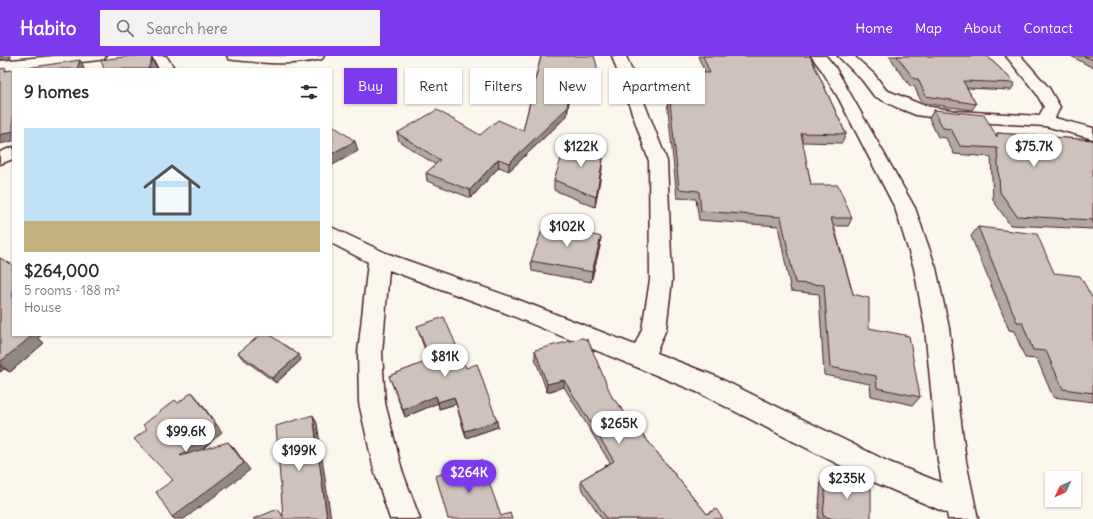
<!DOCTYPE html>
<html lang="en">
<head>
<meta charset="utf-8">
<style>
  :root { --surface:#fff; --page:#f2f2f3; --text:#2b2b33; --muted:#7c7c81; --accent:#7c3aed }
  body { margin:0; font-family:Delius,sans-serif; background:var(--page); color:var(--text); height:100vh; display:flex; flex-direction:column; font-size:15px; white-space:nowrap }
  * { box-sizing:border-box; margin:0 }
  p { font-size:13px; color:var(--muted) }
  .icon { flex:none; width:22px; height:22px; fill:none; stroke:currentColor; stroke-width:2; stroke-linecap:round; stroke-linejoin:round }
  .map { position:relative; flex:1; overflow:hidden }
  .sheet { position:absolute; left:12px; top:12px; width:320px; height:268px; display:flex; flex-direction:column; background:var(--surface); border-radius:0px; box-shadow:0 1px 3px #0004 }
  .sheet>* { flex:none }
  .guide { position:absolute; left:344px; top:12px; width:380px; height:36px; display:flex; gap:8px }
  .needle { width:26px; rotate:226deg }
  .tools { position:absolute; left:1045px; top:415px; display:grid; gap:8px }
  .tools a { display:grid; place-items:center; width:36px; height:36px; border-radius:0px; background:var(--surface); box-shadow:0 1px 3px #0004; font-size:20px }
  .price { position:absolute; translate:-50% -34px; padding:0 9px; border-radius:14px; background:#fff; color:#222; font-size:13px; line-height:26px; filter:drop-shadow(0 1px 2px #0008) }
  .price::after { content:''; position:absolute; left:50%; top:24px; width:12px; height:9px; margin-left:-6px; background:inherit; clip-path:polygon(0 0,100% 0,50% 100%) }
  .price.on { background:var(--accent); color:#fff }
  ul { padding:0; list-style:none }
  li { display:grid; align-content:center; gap:8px; height:212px; padding:0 12px }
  li span { display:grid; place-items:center; height:124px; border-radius:0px; color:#555 }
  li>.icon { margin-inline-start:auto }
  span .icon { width:72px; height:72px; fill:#fffc; stroke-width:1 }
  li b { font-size:17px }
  h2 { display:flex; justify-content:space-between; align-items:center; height:48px; padding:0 12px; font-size:17px }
  .tag { padding:0 14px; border-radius:0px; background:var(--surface); box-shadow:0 1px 3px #0004; font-size:14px; line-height:36px }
  .tag.on { background:var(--accent); color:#fff }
  header { display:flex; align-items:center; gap:24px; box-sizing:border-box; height:56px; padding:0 20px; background:var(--accent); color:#fff }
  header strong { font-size:19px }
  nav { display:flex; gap:22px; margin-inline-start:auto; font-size:14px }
  .search { width:280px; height:36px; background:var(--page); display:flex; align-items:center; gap:10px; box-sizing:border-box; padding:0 14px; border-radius:0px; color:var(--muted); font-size:15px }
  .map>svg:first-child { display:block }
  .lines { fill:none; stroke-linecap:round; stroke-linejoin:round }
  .minor-casing { stroke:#4a1f2b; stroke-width:3 }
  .minor { fill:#fbf7ec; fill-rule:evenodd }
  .wall { fill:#b2a7a2; stroke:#4a1f2b }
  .shaded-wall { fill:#918884; stroke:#4a1f2b }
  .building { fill:#cfc2bc; stroke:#4a1f2b }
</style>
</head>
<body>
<header>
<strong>Habito</strong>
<div class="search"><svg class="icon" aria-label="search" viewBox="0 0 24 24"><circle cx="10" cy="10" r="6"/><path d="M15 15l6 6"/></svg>Search here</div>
<nav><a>Home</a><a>Map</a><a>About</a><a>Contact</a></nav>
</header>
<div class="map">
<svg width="1093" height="463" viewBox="0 0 1093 463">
  <rect width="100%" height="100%" fill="#fbf7ec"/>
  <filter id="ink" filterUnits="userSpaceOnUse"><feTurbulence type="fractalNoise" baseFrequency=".025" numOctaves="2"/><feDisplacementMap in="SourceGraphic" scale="8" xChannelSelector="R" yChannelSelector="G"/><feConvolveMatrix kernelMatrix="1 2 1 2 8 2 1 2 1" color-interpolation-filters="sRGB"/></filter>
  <g filter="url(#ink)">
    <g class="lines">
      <defs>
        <path id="minor" d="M54 0H106L104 3 99 4 0 15V5Z
          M152 0H166L175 13H159Z
          M227 0H324L322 3C293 10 264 7 234 4L229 3Z
          M612 0H626L667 105 672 224 666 273 656 297 715 320 889 406 942 427 938 405 925 272 914 212 895 152 839 43 823 16 811 0H826L835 11 915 152 936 212 949 272 966 405 978 463H948L947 457 869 424 697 336 503 256 389 214 382 297 385 347 402 414 420 463H390L374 414 359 347 358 297 368 206 331 187V171L386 197 519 244 635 289 642 273 650 224 649 105Z
          M838 0H854L874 18 886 34 925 50 957 55 1039 60 1044 51 1036 37 1006 0H1021L1049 32 1060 51 1055 62 1093 72V83L1045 70 957 65 916 59 896 51 874 40 862 24Z
          M13 91V103L0 108V96Z"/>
      </defs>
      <!-- minor casing -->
      <use href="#minor" class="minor-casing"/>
      <!-- minor -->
      <use href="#minor" class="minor"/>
    </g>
    <!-- wall -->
    <path class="wall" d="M541 0 596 31 595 39 570 38 567 60 509 115 499 111 471 142 427 125 426 117 436 109 399 85 397 77 480 79 523 75Z
      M698 0H810L846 78 842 87 802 86 811 129 852 162 848 170H834L853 238 869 272 920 341 913 349 871 340 870 328 824 319 819 238 791 235 778 170 699 164 696 143 677 142 665 24 667 16 705 17Z
      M889 0H987L1015 27 1011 34 967 32 976 48 972 54 922 47 914 30H910Z
      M1071 0H1093V12Z
      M934 54 996 79 997 77 1093 84V173L1010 169 993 144 991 101 954 98 946 82 938 81 929 62Z
      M602 112 595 151 554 134V124Z
      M978 171 1054 217 1093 243V346L1053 341 1037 303 1025 302 1014 275 1009 274 971 180Z
      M600 190 591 226 532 215 531 205Z
      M0 202 38 282 44 287 10 316 4 313 0 316Z
      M417 270 466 312 498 371 466 382 456 348 439 353 438 347 405 361 389 320 429 305 419 277Z
      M535 294 612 341 707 458 723 463H602L581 431V424L610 407 564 331 547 336 535 302Z
      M238 297 301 304 276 327 242 302Z
      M827 417 871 463H818L821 424Z"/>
    <!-- shaded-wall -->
    <path class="shaded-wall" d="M0 0H11L10 3 0 4Z
      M152 3 157 12V13H148Z
      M80 4 84 11V13H77Z
      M570 30V38L567 60 509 115V107Z
      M13 75V85L0 88V79Z
      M355 85 358 95 331 110V98Z
      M603 102 602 112 595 151 596 141Z
      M498 103 499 111 471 142 470 134Z
      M601 181 600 190 591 226 592 216Z
      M31 279H42L38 282 44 287 10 316 0 308V306Z
      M299 299 301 304 276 327 272 322Z
      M0 310 4 313 0 316Z
      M564 324V331L547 336V328Z
      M192 336 198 343 222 376 187 407 180 400Z
      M436 340 438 347 405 361 403 354Z
      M454 341 456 348 439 353 438 346Z
      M313 359 317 367 331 463H327Z
      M497 365 498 371 466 382 465 375Z
      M228 386 234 392 250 414 184 463H174L172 461Z"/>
    <!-- building -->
    <path class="building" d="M131 0H150L152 3 148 13H104L101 4Z
      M541 0H594L597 10 596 31 570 30 567 52 509 107 498 103 470 134 426 117 440 104 397 77 437 54 480 79 498 64 523 75Z
      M703 0H810L846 78 801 77 811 129H838L852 162H831L853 238 869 242V272L909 280 920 341 877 332 876 320 830 311 824 229 795 227 781 161 701 155 699 135 679 133 667 16 710 17Z
      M897 0H987L1015 27 963 25 976 48 926 40 918 23H914Z
      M1084 0H1093V4Z
      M80 4 77 13H20Z
      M6 12 5 15 13 14V75L0 79V13Z
      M934 54 984 59 997 81V77L1093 84V164L1017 160 1000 136 997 92 960 90 951 73 943 72Z
      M331 68 355 85 331 98Z
      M566 88H601L600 102H603L596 141 554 124Z
      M545 166 601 181 592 216 531 205Z
      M978 171 1037 178 1054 217 1080 220 1093 243V337L1063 333 1046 295 1033 294 1022 266H1017Z
      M0 202 13 209V279H33L0 306Z
      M444 261 466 312 477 308 497 365 465 375 454 341 438 346 436 340 403 354 389 320 430 304 417 270Z
      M260 279H270L299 299 272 322 238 297Z
      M582 282 588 284 612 341 707 458 716 453 723 463H607L581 424 614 405 564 324 547 328 535 294Z
      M192 336 216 369 180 400 228 386 244 407 172 461 156 436 173 424 134 383 147 373 143 369 175 344 178 347Z
      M313 359 327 463H253L278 453 283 461 276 370Z
      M481 404 501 460 510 457 512 463H448L436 420Z
      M827 417 871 432V463H834L823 460Z"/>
  </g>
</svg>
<div class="tools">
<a><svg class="needle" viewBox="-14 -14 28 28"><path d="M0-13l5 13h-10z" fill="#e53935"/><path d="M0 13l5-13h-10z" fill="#7c7c81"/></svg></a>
</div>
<b class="price" style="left:581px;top:112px">$122K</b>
<b class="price" style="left:1034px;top:112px">$75.7K</b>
<b class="price" style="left:567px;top:192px">$102K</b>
<b class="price" style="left:445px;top:322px">$81K</b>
<b class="price" style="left:619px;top:389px">$265K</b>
<b class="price" style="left:186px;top:397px">$99.6K</b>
<b class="price" style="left:299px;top:416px">$199K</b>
<b class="price on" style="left:469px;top:438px">$264K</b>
<b class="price" style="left:847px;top:444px">$235K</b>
<div class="guide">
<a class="tag on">Buy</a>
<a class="tag">Rent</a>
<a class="tag">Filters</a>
<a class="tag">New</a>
<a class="tag">Apartment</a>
</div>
<section class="sheet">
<h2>9 homes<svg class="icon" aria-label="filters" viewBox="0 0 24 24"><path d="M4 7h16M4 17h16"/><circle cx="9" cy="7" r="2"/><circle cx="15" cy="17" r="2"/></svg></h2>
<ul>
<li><span style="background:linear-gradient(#bfe0f5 75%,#c2b280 0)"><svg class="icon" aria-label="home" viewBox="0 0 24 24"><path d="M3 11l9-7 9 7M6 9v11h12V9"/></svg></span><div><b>$264,000</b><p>5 rooms · 188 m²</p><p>House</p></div></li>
</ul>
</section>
</div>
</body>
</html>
